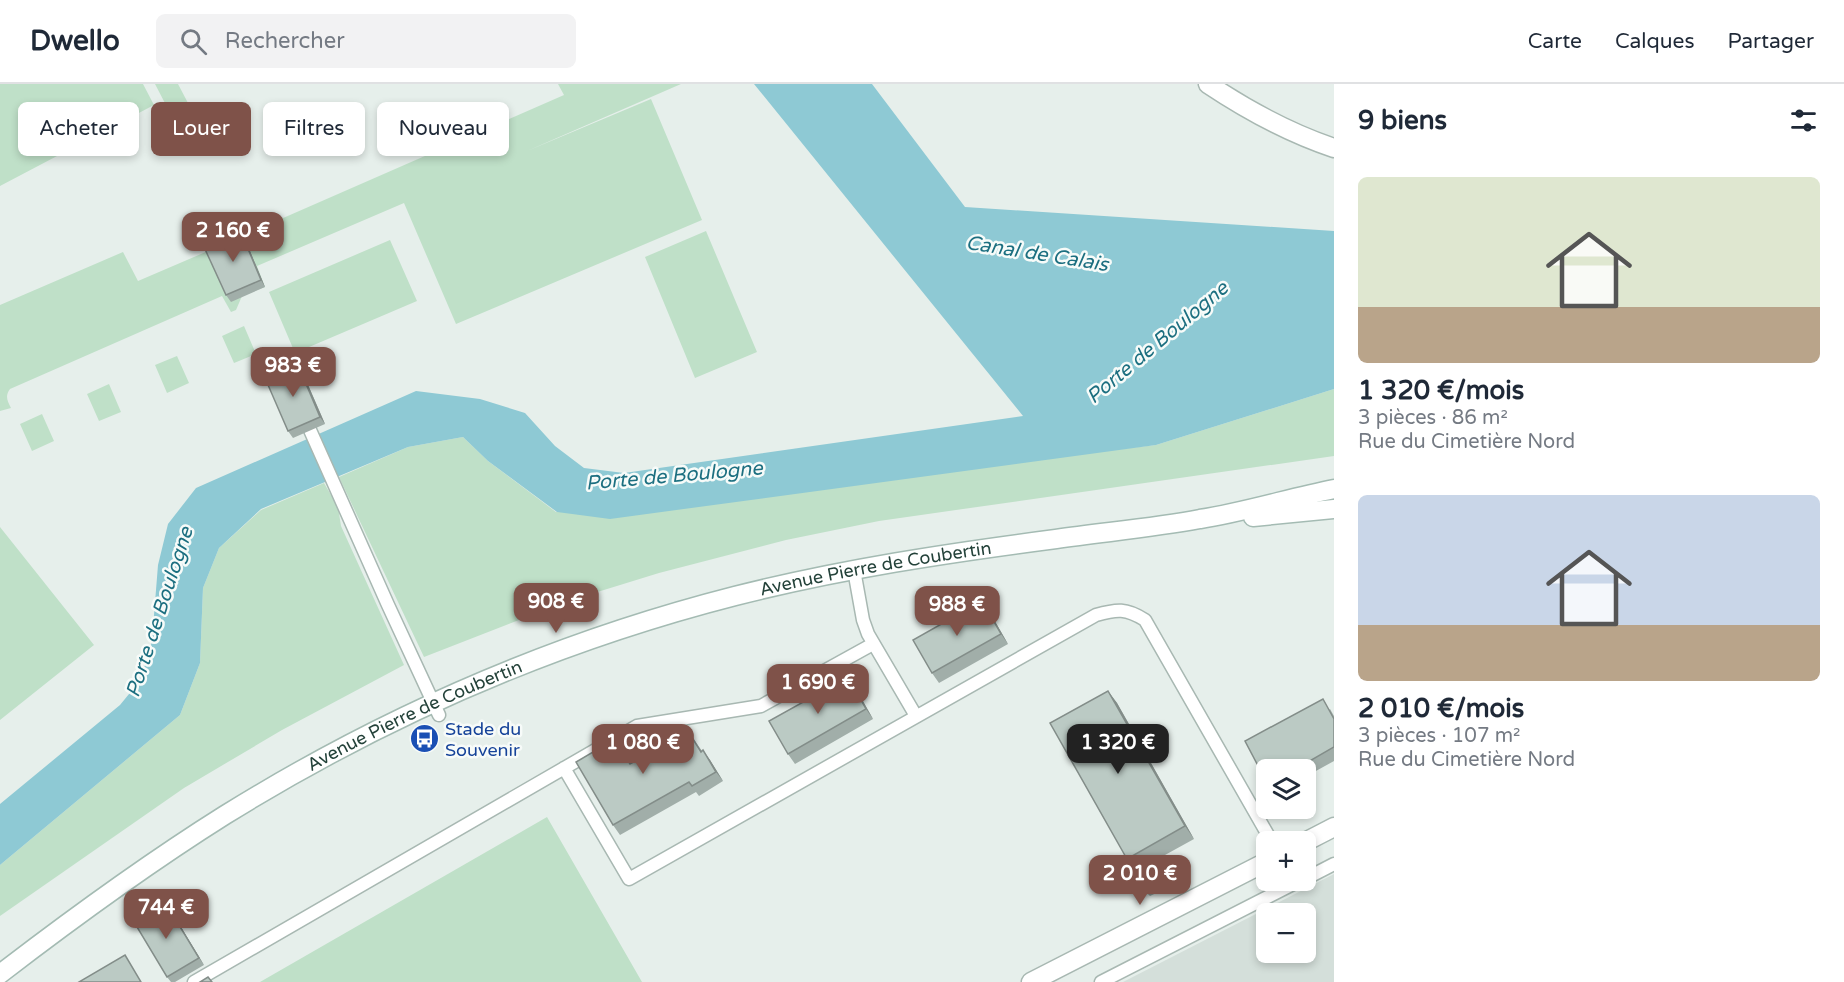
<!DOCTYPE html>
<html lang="fr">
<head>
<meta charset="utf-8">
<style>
  :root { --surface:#fff; --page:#f2f2f3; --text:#1f2937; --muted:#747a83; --line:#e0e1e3; --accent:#7f5249 }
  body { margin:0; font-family:"Varela Round",sans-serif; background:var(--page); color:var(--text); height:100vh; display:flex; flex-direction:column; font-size:22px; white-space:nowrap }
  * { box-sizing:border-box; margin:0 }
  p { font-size:20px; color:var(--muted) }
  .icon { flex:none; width:33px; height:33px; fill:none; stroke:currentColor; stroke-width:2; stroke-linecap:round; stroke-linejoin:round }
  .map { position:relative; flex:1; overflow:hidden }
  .drawer { display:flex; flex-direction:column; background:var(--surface); width:510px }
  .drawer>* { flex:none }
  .top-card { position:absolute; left:18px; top:18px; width:570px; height:54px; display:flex; gap:12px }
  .tools { position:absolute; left:1256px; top:675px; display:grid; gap:12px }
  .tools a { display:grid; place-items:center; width:60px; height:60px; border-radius:9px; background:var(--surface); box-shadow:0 3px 9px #0003; font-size:30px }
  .price { position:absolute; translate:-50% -51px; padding:0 14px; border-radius:12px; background:var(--accent); color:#fff; font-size:20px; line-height:39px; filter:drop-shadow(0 2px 3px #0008) }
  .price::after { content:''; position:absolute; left:50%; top:36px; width:18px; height:14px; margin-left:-9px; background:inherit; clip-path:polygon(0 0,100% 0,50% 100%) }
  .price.current { background:#222; color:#fff }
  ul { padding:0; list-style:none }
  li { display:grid; align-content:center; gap:12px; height:318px; padding:0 24px }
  li span { display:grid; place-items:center; height:186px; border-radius:9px; color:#555 }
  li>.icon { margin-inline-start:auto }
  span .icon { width:108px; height:108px; fill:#fffc; stroke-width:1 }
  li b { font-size:26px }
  h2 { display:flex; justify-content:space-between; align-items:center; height:72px; padding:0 24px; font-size:26px }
  .pill { padding:0 21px; border-radius:9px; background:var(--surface); box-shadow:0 3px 9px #0003; font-size:21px; line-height:54px }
  .pill.current { background:var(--accent); color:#fff }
  header { display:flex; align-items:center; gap:36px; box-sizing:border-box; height:84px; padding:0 30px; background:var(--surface); border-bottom:2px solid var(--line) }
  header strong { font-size:28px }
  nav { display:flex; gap:33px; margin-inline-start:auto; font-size:21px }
  .search { width:420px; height:54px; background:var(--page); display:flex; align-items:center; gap:15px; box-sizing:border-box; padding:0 21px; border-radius:9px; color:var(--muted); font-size:22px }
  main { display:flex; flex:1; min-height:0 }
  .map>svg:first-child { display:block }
  .built { fill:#d4dfda; fill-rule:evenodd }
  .green { fill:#bfe0c8 }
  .water { fill:#8ec9d4 }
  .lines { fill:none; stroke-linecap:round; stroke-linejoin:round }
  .lane-casing { stroke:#a8b8b2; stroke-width:15 }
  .street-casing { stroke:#a8b8b2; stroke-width:21 }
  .secondary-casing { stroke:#a4bbb3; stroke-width:21 }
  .lane { stroke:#fff; stroke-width:12 }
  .street { stroke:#fff; stroke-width:18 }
  .secondary { stroke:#fff; stroke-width:18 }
  .wall { fill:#a1aea9 }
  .shaded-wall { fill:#838d89 }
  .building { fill:#bbcac4; stroke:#838d89; stroke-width:1.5 }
  .labels { text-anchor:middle; stroke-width:5; stroke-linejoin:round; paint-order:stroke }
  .street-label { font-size:18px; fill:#24423a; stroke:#f7fbf9 }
  .transit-label { font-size:18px; fill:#164399; stroke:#f7fbf9; text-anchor:start }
  .water-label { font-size:20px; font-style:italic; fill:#1c6f80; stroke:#f7fbf9 }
</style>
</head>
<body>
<header>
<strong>Dwello</strong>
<div class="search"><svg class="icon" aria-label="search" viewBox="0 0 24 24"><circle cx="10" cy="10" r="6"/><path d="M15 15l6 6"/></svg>Rechercher</div>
<nav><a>Carte</a><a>Calques</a><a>Partager</a></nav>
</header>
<main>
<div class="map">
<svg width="1334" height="898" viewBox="0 0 1334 898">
  <rect width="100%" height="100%" fill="#e6efeb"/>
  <!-- built -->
  <path class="built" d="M1334 790V898H1123ZM1266 830H1305V868H1266Z"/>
  <!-- green -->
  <path class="green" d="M0 0H143L154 21 0 102Z
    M155 0H178L188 19 181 24 168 25Z
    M558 0H681L527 67 651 15 702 136 456 240 404 119 257 182 265 203 242 212 236 226 231 228 222 212 10 305C5 312 7 316 11 324L0 327V221L123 168 138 197 208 167 245 155 244 151 564 11Z
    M706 147 757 268 695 294 645 173Z
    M390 156 417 217 295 269 269 208Z
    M244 242 256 270 234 279 222 252Z
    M177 272 189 299 167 309 155 281Z
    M109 300 121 328 99 337 87 310Z
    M1334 305V372L879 437 786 456 659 489 565 518 424 573 339 393 408 363 463 353 488 377 556 428 1156 361Z
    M42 330 54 357 32 367 20 340Z
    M324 399 338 423 341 442 404 581 282 646 184 704 0 832V781L180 631 200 579 203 504 219 464 261 426Z
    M0 443 94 561 0 636Z
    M547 733 642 898H260Z"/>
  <!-- water -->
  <path class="water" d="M754 0H872L965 123 1334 147V305L1156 361 610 435 557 428 488 377 463 353 408 363 261 425 219 464 203 504 200 579 180 631 0 781V720L120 621 138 599 149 571 152 556 158 481 168 440 196 404 416 307 480 315 525 329 555 362 584 384 624 389 1023 332Z"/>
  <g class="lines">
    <defs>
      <path id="lane" d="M282 281 287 294
        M310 346 388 521 439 631
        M854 486 863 536 868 550 916 632
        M564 684 629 795 1096 531C1117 525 1126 524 1145 536L1272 758
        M1305 795 1334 780
        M194 898 637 642 761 622 873 560
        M1101 898 1301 796"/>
      <path id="street" d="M1208 0C1247 26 1289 49 1334 64
        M1305 758 1334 743
        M1031 898 1266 778"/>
      <g id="secondary">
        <path d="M1253 433 1334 425"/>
        <path id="s1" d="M0 890C73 834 147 780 225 731 383 633 555 558 735 512 841 485 948 469 1056 455 1104 448 1152 444 1200 435 1245 428 1289 414 1334 405"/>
      </g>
    </defs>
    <!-- lane casing -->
    <use href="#lane" class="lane-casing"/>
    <!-- street casing -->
    <use href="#street" class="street-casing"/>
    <!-- secondary casing -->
    <use href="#secondary" class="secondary-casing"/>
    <!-- lane -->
    <use href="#lane" class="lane"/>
    <!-- street -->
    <use href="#street" class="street"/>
    <!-- secondary -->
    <use href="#secondary" class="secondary"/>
  </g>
  <!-- wall -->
  <path class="wall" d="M245 155 265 203 231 218 226 211Z
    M298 281 302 287 325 340 293 354 288 347Z
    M982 517 989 527 1008 560 939 599 932 589Z
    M848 593 855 603 873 635 795 680 788 670Z
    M1108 607 1117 619 1194 755 1136 787 1127 775Z
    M1330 625 1334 632V677L1305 693V686H1266Z
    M688 647 702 667 710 676 723 697 699 712 696 708 620 751 613 741 615 655 630 680Z
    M1157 791 1165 805 1150 812 1147 809Z
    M170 825 204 881 175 898H171L167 893Z"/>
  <!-- shaded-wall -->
  <path class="shaded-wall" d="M241 148 245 155 265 203 261 196Z
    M298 281 302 287 325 340 320 333Z
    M982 517 989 527 1008 560 1001 550Z
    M848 593 855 603 873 635 866 625Z
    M1108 607 1117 619 1194 755 1185 742Z
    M703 666 710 676 723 697 716 688Z
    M165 818 170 825 204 881 199 874Z"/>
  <!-- building -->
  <path class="building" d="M241 148 261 196 226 211 204 163Z
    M298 281 320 333 288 347 265 294Z
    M982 517 1001 550 932 589 913 556Z
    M848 593 866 625 788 670 769 637Z
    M1108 607 1185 742 1127 775 1050 639Z
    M1323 615 1334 635V663L1294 686H1266V697L1245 657Z
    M688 647 701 668 703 666 716 688 692 702 689 698 613 741 576 678 615 655 630 680Z
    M1155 788 1162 801 1147 809 1140 796Z
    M165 818 199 874 167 893 134 838Z
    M125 871 141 898H79Z
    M208 893 212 898H200Z"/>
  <!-- icons -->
  <defs>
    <symbol id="bus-disc" viewBox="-11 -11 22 22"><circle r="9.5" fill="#1a4fb4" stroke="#f7fbf9"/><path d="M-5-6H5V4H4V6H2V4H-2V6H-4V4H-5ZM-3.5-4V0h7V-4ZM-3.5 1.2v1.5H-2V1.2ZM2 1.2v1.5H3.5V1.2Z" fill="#fff"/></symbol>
  </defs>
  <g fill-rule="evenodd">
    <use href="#bus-disc" x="408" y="638" width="33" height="33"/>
  </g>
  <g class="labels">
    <!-- street labels -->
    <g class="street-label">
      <text dy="6" stroke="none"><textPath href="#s1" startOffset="976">Avenue Pierre de Coubertin</textPath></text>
      <text dy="6" stroke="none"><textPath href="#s1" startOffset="490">Avenue Pierre de Coubertin</textPath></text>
    </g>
    <!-- transit labels -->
    <g class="transit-label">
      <text x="445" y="651">Stade du<tspan x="445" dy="21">Souvenir</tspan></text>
    </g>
    <!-- water labels -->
    <g class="water-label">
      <text transform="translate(1037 169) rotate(9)" y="7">Canal de Calais</text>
      <text transform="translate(1157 258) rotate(-40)" y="7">Porte de Boulogne</text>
      <text transform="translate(674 391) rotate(-5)" y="7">Porte de Boulogne</text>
      <text transform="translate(159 528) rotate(-72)" y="7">Porte de Boulogne</text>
    </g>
  </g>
</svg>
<div class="tools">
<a><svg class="icon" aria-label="layers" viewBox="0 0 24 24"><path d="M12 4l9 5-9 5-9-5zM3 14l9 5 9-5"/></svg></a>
<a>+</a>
<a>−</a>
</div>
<b class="price" style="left:233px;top:179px">2 160 €</b>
<b class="price" style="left:293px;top:314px">983 €</b>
<b class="price" style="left:556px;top:550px">908 €</b>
<b class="price" style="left:957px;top:553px">988 €</b>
<b class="price" style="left:818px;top:631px">1 690 €</b>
<b class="price" style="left:643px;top:691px">1 080 €</b>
<b class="price current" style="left:1118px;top:691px">1 320 €</b>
<b class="price" style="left:1140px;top:822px">2 010 €</b>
<b class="price" style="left:166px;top:856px">744 €</b>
<div class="top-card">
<a class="pill">Acheter</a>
<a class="pill current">Louer</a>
<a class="pill">Filtres</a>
<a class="pill">Nouveau</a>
</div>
</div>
<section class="drawer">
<h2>9 biens<svg class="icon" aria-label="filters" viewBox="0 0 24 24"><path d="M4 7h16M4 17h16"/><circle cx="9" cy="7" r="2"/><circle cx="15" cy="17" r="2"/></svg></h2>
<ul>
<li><span style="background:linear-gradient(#dfe7d0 70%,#b9a48a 0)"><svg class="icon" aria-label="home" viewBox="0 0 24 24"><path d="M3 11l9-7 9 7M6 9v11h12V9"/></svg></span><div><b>1 320 €/mois</b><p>3 pièces · 86 m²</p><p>Rue du Cimetière Nord</p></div></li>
<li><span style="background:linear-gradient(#c9d6e8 70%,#b9a48a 0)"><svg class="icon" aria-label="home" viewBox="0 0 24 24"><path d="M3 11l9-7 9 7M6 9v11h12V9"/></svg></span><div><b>2 010 €/mois</b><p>3 pièces · 107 m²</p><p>Rue du Cimetière Nord</p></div></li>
</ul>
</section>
</main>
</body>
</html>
